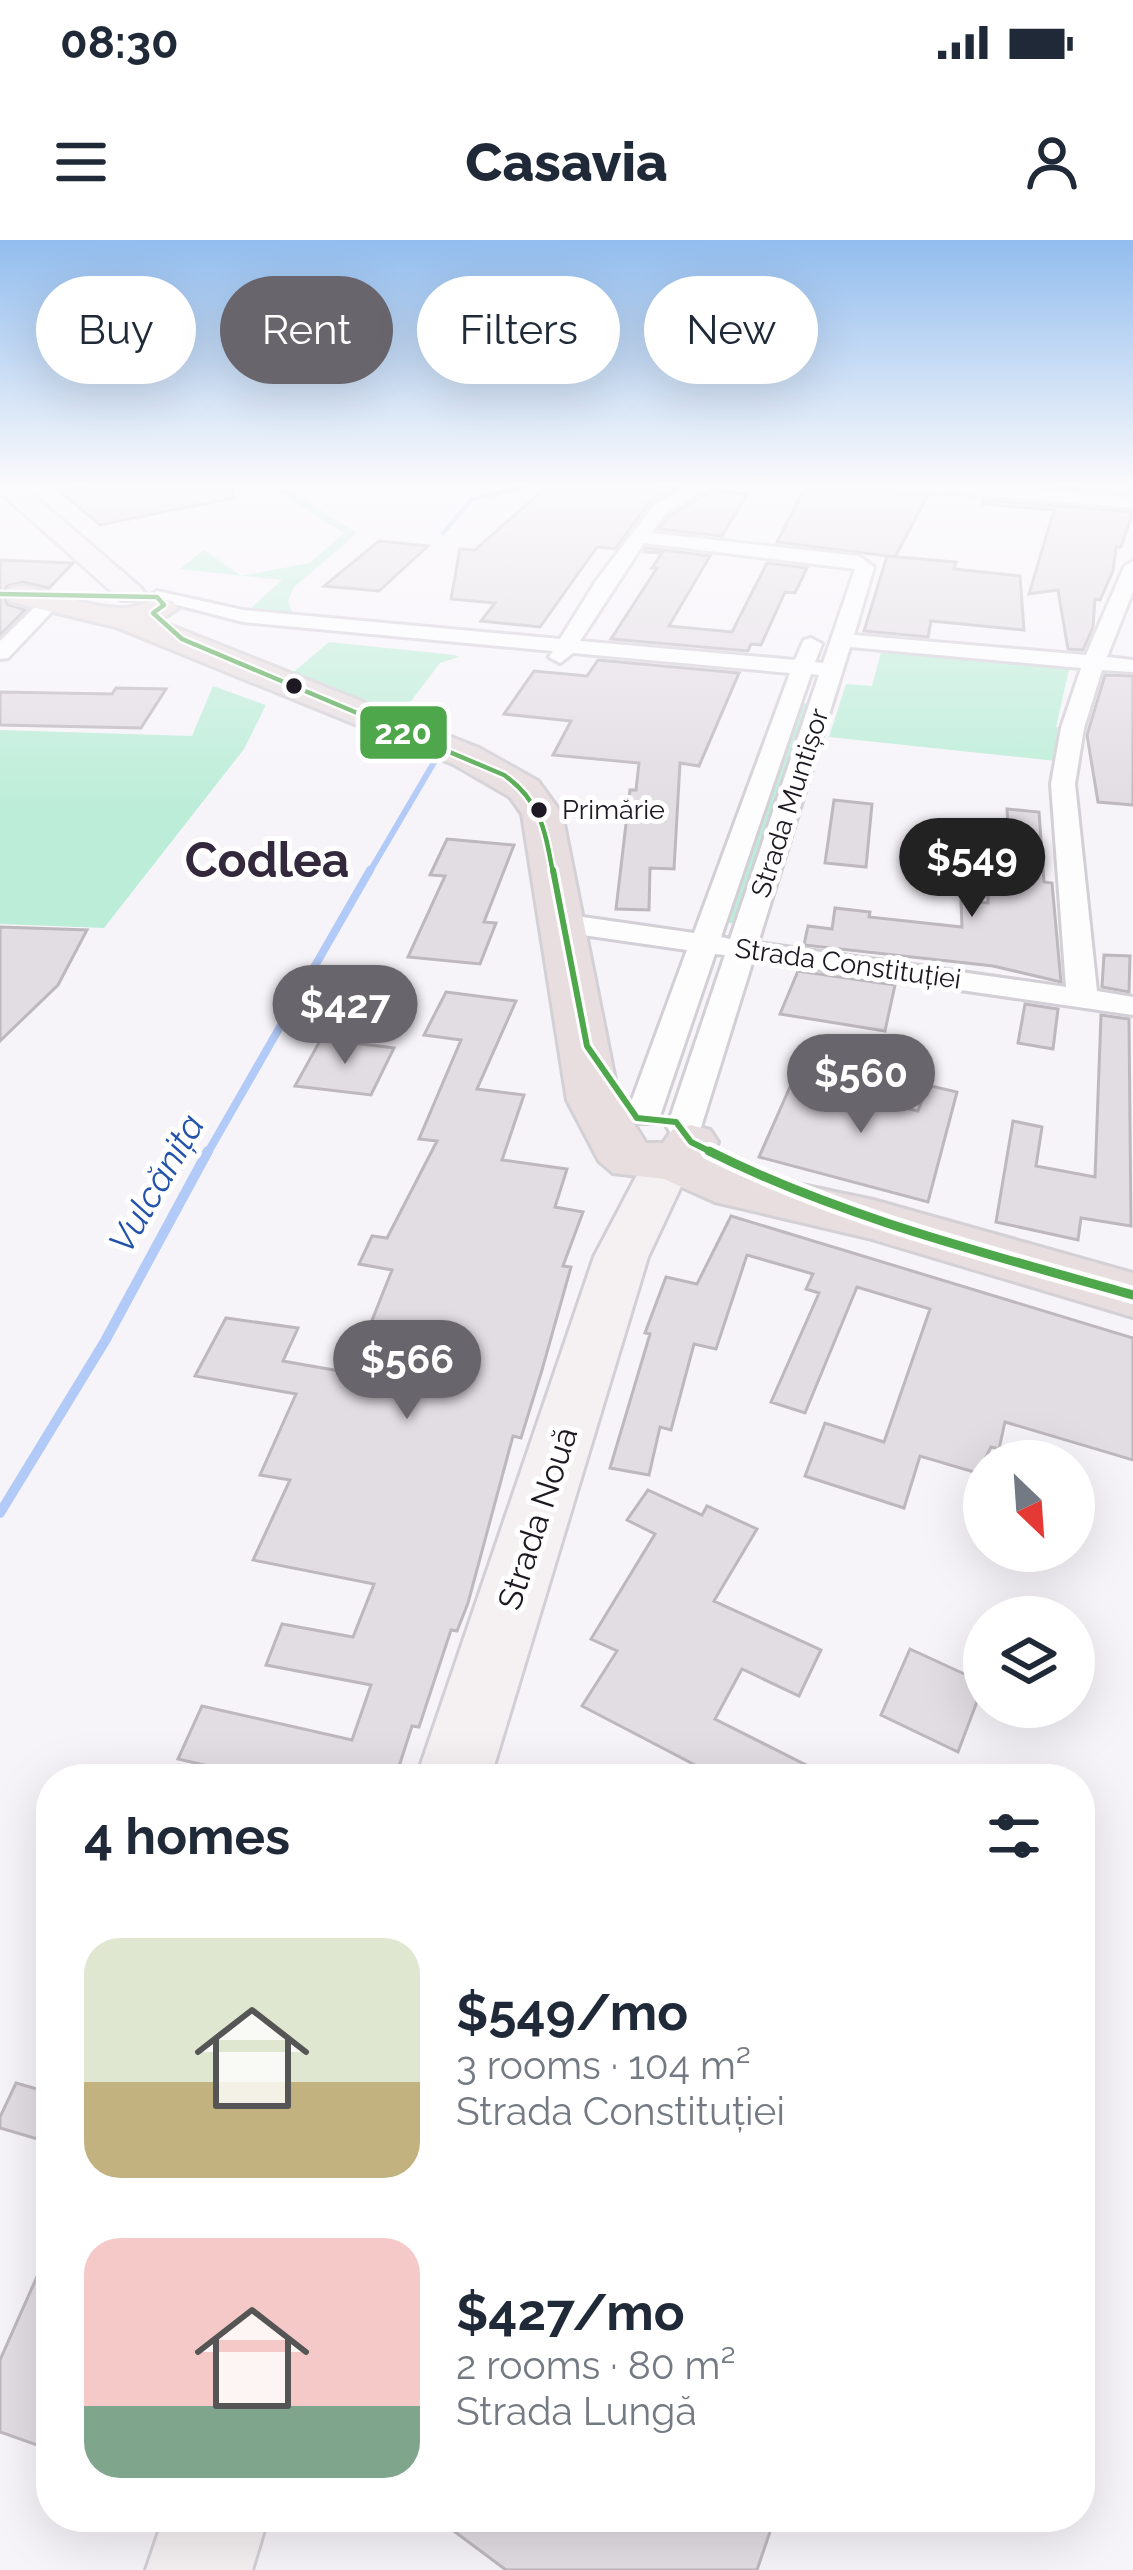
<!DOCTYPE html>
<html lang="en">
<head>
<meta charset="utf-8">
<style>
  :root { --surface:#fff; --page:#f6f6f7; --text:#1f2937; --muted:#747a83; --accent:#69656d }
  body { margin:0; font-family:Raleway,sans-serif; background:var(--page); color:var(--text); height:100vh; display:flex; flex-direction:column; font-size:45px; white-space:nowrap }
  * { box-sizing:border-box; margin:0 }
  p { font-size:39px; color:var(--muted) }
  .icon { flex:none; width:66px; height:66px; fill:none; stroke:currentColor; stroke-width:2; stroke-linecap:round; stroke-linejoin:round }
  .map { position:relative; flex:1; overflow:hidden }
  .details { position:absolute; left:36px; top:1524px; width:1059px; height:768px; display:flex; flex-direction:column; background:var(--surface); border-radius:48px; box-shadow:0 12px 48px #0002 }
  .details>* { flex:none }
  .guide { position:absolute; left:36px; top:36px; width:1062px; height:108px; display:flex; gap:24px }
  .needle { width:78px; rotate:155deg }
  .buttons { position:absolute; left:963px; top:1200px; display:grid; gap:24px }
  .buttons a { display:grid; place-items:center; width:132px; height:132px; border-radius:50%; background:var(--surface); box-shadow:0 12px 48px #0002; font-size:60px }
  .price { position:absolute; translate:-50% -102px; padding:0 27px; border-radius:42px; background:var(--accent); color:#fff; font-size:39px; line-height:78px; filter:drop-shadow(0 3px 6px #0008) }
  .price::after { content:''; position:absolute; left:50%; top:72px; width:36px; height:27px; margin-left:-18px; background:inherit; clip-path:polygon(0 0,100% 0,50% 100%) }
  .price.active { background:#222; color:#fff }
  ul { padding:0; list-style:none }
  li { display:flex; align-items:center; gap:36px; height:300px; padding:0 48px }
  li span { display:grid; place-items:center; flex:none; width:336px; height:240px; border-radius:36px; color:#555 }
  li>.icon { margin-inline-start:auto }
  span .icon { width:144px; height:144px; fill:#fffc; stroke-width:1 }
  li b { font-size:51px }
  h2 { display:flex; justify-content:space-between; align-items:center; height:144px; padding:0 48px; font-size:51px }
  .chip { padding:0 42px; border-radius:54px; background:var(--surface); box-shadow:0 12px 48px #0002; font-size:42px; line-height:108px }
  .chip.active { background:var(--accent); color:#fff }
  .status { display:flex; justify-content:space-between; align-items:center; height:84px; padding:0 60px; background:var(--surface); direction:ltr }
  .status svg { height:33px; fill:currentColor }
  header { display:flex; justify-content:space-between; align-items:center; height:156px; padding:0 48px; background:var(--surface); font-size:54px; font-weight:800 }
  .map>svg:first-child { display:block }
  .green { fill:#bcedd8 }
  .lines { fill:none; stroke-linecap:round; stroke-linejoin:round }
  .stream-far3 { stroke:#b2caf7; stroke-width:4.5 }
  .stream-far2 { stroke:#b2caf7; stroke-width:6 }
  .stream-far1 { stroke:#b2caf7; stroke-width:8 }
  .stream { stroke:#b2caf7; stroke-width:10 }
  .building { fill:#e2dce3; stroke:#bdb8be; stroke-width:3 }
  .minor-casing { stroke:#d3cfd6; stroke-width:6 }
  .secondary-casing { stroke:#d3cfd6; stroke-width:6 }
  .trunk-casing { stroke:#d3d1d5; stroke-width:6 }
  .minor { fill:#fefdfe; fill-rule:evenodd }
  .secondary { fill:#f5f1f3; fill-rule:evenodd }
  .trunk { fill:#e8dee0; fill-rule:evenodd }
  .bus-1-far2-casing { stroke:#fff; stroke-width:9 }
  .bus-1-far1-casing { stroke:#fff; stroke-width:12 }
  .bus-1-casing { stroke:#fff; stroke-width:18 }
  .bus-1-far2 { stroke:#4ea74b; stroke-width:4.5 }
  .bus-1-far1 { stroke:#4ea74b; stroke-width:6 }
  .bus-1 { stroke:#4ea74b; stroke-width:9 }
  .bus-dot { fill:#1d1821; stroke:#fff; stroke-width:4.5 }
  .labels { text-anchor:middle; stroke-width:10; stroke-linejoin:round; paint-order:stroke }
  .far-street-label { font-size:27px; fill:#1d1821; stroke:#fff }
  .far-bus-label { font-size:27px; fill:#1d1821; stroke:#fff; text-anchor:start }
  .street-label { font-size:33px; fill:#1d1821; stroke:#fff }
  .water-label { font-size:36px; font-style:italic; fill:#2252aa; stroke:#fff }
  .far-town-label { font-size:48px; font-weight:bold; fill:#33283c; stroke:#fff }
  .line-badge { stroke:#fff; stroke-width:4.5 }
  .badge-label { font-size:33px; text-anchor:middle; font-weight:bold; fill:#fff }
</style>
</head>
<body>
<div class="status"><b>08:30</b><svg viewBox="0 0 49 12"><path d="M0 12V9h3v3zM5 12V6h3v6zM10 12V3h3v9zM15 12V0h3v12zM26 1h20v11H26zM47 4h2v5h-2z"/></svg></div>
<header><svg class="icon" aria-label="menu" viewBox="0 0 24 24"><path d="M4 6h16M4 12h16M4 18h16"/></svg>Casavia<svg class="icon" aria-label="person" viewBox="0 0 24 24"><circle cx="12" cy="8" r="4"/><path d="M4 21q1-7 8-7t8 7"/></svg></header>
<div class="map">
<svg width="1133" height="2330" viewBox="0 0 1133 2330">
  <rect width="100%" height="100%" fill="#f7f4f9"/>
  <!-- green -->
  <path class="green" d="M287 249 357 293 294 347 288 361 293 374 251 368 282 340 180 329 204 310 241 336 310 323 344 293 277 251Z
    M329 402 455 415 459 417 440 423 405 469 427 477 418 481 290 435Z
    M882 408 1070 426 1056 487 1064 489 1057 521 829 497 846 444 872 446Z
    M213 446 266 465 244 509 104 688 0 684V490L192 496Z
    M799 463 810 464 738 683H724Z"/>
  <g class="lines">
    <!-- stream-far3 -->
    <path class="stream-far3" d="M443 293 472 259 533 245"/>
    <!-- stream-far2 -->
    <path class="stream-far2" d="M369 633 436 519"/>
    <!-- stream-far1 -->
    <path class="stream-far1" d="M207 914 370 630"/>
    <!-- stream -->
    <path class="stream" d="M0 1273 105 1101 208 911"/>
  </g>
  <!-- building -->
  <path class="building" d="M114 242H232L233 258 100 285 59 251Z
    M552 242 678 247 649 263 615 309 597 307 540 387 481 381 495 363 451 359 460 309 475 310Z
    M808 242H873L885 251 928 255 895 317 777 302Z
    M1004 242H1094L1133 246V253Z
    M712 250 747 254 722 296 659 289 668 277Z
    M983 260 1133 272 1121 307H1116L1113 331 1100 360 1095 359 1093 387 1083 410 1068 409 1058 350 1029 354 1054 270 983 264Z
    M379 301 428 306 379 351 324 346Z
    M646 308 710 316 669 386 732 392 767 323 807 328 795 353 785 352 761 405 751 404 748 411 611 399 657 328H652L662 313 644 312Z
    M887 316 956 322 954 329 1020 336 1024 390 931 381 928 397 864 391Z
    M0 320 73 323 49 348 23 342 7 346 3 353 7 364 25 370 0 395Z
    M598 420 739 433 699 526 680 523 674 629 650 628 649 670 616 669 630 550H636L639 523 553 515 571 481 504 474 534 431 587 436Z
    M1105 435 1133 436V565L1098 562 1087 495Z
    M116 448 166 449 141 488 0 485V452L112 454Z
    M834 560 872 564 866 627 825 623Z
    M1007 569 1039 572 1044 642 1052 643 1061 742 993 726 804 705 808 686 832 689 835 668 870 672 869 677 962 687 961 661 988 663V642L1011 644Z
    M447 599 514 605 484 682 496 683 480 724 408 717 445 636 430 635Z
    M0 687 87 690 58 745 0 801Z
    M1104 715 1130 716 1129 752 1102 747Z
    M798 731 895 745 885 791 780 774Z
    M446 752 516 761 477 849 524 855 502 920 567 929 555 967 583 972 563 1026 571 1027 542 1130 521 1198 513 1196 468 1363 457 1391 451 1390 419 1487 412 1486 395 1539H264L178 1519 202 1466 352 1500 371 1445 266 1425 282 1384 353 1397 374 1344 253 1320 290 1240 260 1235 296 1154 195 1136 226 1078 298 1088 283 1121 351 1133 392 1030 359 1024 372 996 387 998 437 901 419 899 461 800 424 795Z
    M1025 764 1058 769 1053 809 1018 803Z
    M1101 775 1129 779 1131 986 1081 978 1078 1000 996 982 1013 881 1042 887 1036 926 1095 937Z
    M321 799 394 808 371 855 295 846Z
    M797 831 845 842 840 853 918 871 927 845 957 852 928 962 759 917Z
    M731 976 1133 1098V1220L1005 1182 999 1209 991 1207 984 1221V1235L920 1216 904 1268 805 1236 825 1183 884 1202 930 1069 857 1047 805 1173 771 1162 819 1053 806 1049 813 1034 747 1015 716 1109 694 1104 671 1190 660 1187 649 1235 610 1228 650 1094 645 1093 666 1037 697 1044Z
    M648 1250 702 1275 707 1266 757 1289 714 1361 821 1410 799 1456 742 1429 715 1479 834 1539H722L582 1466 617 1411 591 1399 655 1294 627 1280Z
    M910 1409 984 1443 958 1512 881 1475Z
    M16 1843 51 1853V1903L0 1888V1877Z
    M51 2005V2210L0 2192V2120Z
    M435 2277H775L757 2330H506Z"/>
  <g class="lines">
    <defs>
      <path id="minor" d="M695 242H716L665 274 651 293 859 316 874 327 854 395 1086 415 1124 327 1133 321V351L1107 417 1133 420V432L1102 430 1084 488 1075 544 1097 751 1133 757V775L753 720 701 887 696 895H672L667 887 725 715 715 714 660 876 655 883H631L626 876 687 710 562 692 548 683 562 674 694 693 790 433 573 413 560 423 549 417 553 411 243 382 147 357 157 351 243 370 560 399 596 341 653 266ZM644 303 855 329 823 423 815 422 822 404 811 398 804 400 795 420 580 401ZM850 407 1081 428 1061 488 1051 544 1066 747 758 703ZM811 434 819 435 730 699 721 697Z
        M877 242H948L1133 258V268L885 247Z
        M46 356 63 360 8 418 0 419V401Z"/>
      <path id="secondary" d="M0 242H18L141 348 145 354 141 360H121L0 252Z
        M667 907 685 912 692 923 648 1017 490 1539H416L594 1017 649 912Z
        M164 2277H268L252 2330H146Z"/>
      <path id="trunk" d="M22 346C54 352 85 366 117 368 137 370 153 356 173 361L178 368 159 381 479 508 538 541 562 574 619 860 646 903H663L672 890 691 885 710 890 718 902 711 917 750 934 873 960 1133 1033V1077L868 998 715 962 664 939 613 933 599 921 567 860 522 574 510 557 453 524 116 387 11 362 7 355 11 348Z"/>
    </defs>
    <!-- minor casing -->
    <use href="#minor" class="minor-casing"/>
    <!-- secondary casing -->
    <use href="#secondary" class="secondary-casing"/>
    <!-- trunk casing -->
    <use href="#trunk" class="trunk-casing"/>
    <!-- minor -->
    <use href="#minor" class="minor"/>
    <!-- secondary -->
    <use href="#secondary" class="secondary"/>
    <!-- trunk -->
    <use href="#trunk" class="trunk"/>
    <defs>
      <path id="bus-1-far2" d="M0 354 157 357 164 365 153 373 182 399 504 535C541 561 545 591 553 633"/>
      <path id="bus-1-far1" d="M553 630 587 806 637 878 676 882 691 902 715 914"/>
      <path id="bus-1" d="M709 911C843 978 989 1014 1133 1055"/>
    </defs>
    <!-- bus-1-far2 casing -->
    <use href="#bus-1-far2" class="bus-1-far2-casing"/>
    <!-- bus-1-far1 casing -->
    <use href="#bus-1-far1" class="bus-1-far1-casing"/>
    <!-- bus-1 casing -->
    <use href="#bus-1" class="bus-1-casing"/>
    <!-- bus-1-far2 -->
    <use href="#bus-1-far2" class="bus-1-far2"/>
    <!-- bus-1-far1 -->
    <use href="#bus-1-far1" class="bus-1-far1"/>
    <!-- bus-1 -->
    <use href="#bus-1" class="bus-1"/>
  </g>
  <!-- sky -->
  <linearGradient id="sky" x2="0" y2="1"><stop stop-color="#92bdee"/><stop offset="0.43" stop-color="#fbfafc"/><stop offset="1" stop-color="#fbfafc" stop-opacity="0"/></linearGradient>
  <rect width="1133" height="569" fill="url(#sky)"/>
  <!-- markers -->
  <g class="bus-dot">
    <circle cx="294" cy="446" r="10"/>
    <circle cx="539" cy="570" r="10"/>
  </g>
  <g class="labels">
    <!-- far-street labels -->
    <g class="far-street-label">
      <text transform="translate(790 563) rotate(-72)" y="9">Strada Muntișor</text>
      <text transform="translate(848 724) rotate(8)" y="9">Strada Constituției</text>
    </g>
    <!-- far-bus labels -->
    <g class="far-bus-label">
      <text x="562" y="579">Primărie</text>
    </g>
    <!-- street labels -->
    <g class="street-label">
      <text transform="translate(537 1278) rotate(-72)" y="12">Strada Nouă</text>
    </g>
    <!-- water labels -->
    <g class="water-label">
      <text transform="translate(156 943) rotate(-60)" y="13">Vulcănița</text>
    </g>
    <!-- far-town labels -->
    <g class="far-town-label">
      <text x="267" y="637">Codlea</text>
    </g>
  </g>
  <rect class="line-badge" x="358" y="464" width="91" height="57" rx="12" fill="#4ea74b"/>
  <g class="badge-label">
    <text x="403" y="504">220</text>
  </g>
</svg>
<div class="buttons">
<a><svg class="needle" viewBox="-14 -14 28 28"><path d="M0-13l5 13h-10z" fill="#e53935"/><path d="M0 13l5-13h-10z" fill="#747a83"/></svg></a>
<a><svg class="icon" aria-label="layers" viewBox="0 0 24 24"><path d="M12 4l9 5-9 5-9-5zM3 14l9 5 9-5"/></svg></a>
</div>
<b class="price active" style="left:972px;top:680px">$549</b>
<b class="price" style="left:345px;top:827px">$427</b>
<b class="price" style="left:861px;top:896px">$560</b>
<b class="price" style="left:407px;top:1182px">$566</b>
<div class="guide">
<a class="chip">Buy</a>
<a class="chip active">Rent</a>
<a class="chip">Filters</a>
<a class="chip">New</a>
</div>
<section class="details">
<h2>4 homes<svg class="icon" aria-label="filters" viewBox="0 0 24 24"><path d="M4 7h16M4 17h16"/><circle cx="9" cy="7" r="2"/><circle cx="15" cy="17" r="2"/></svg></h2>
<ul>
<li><span style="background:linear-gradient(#dfe7d0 60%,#c2b280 0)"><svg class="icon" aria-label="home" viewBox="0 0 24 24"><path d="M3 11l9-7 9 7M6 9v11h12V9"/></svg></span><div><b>$549/mo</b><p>3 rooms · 104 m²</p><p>Strada Constituției</p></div></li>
<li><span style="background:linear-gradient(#f6c9c9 70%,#7fa58c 0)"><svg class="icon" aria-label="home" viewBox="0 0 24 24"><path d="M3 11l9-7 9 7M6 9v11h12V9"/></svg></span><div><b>$427/mo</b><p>2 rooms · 80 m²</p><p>Strada Lungă</p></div></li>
</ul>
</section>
</div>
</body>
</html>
